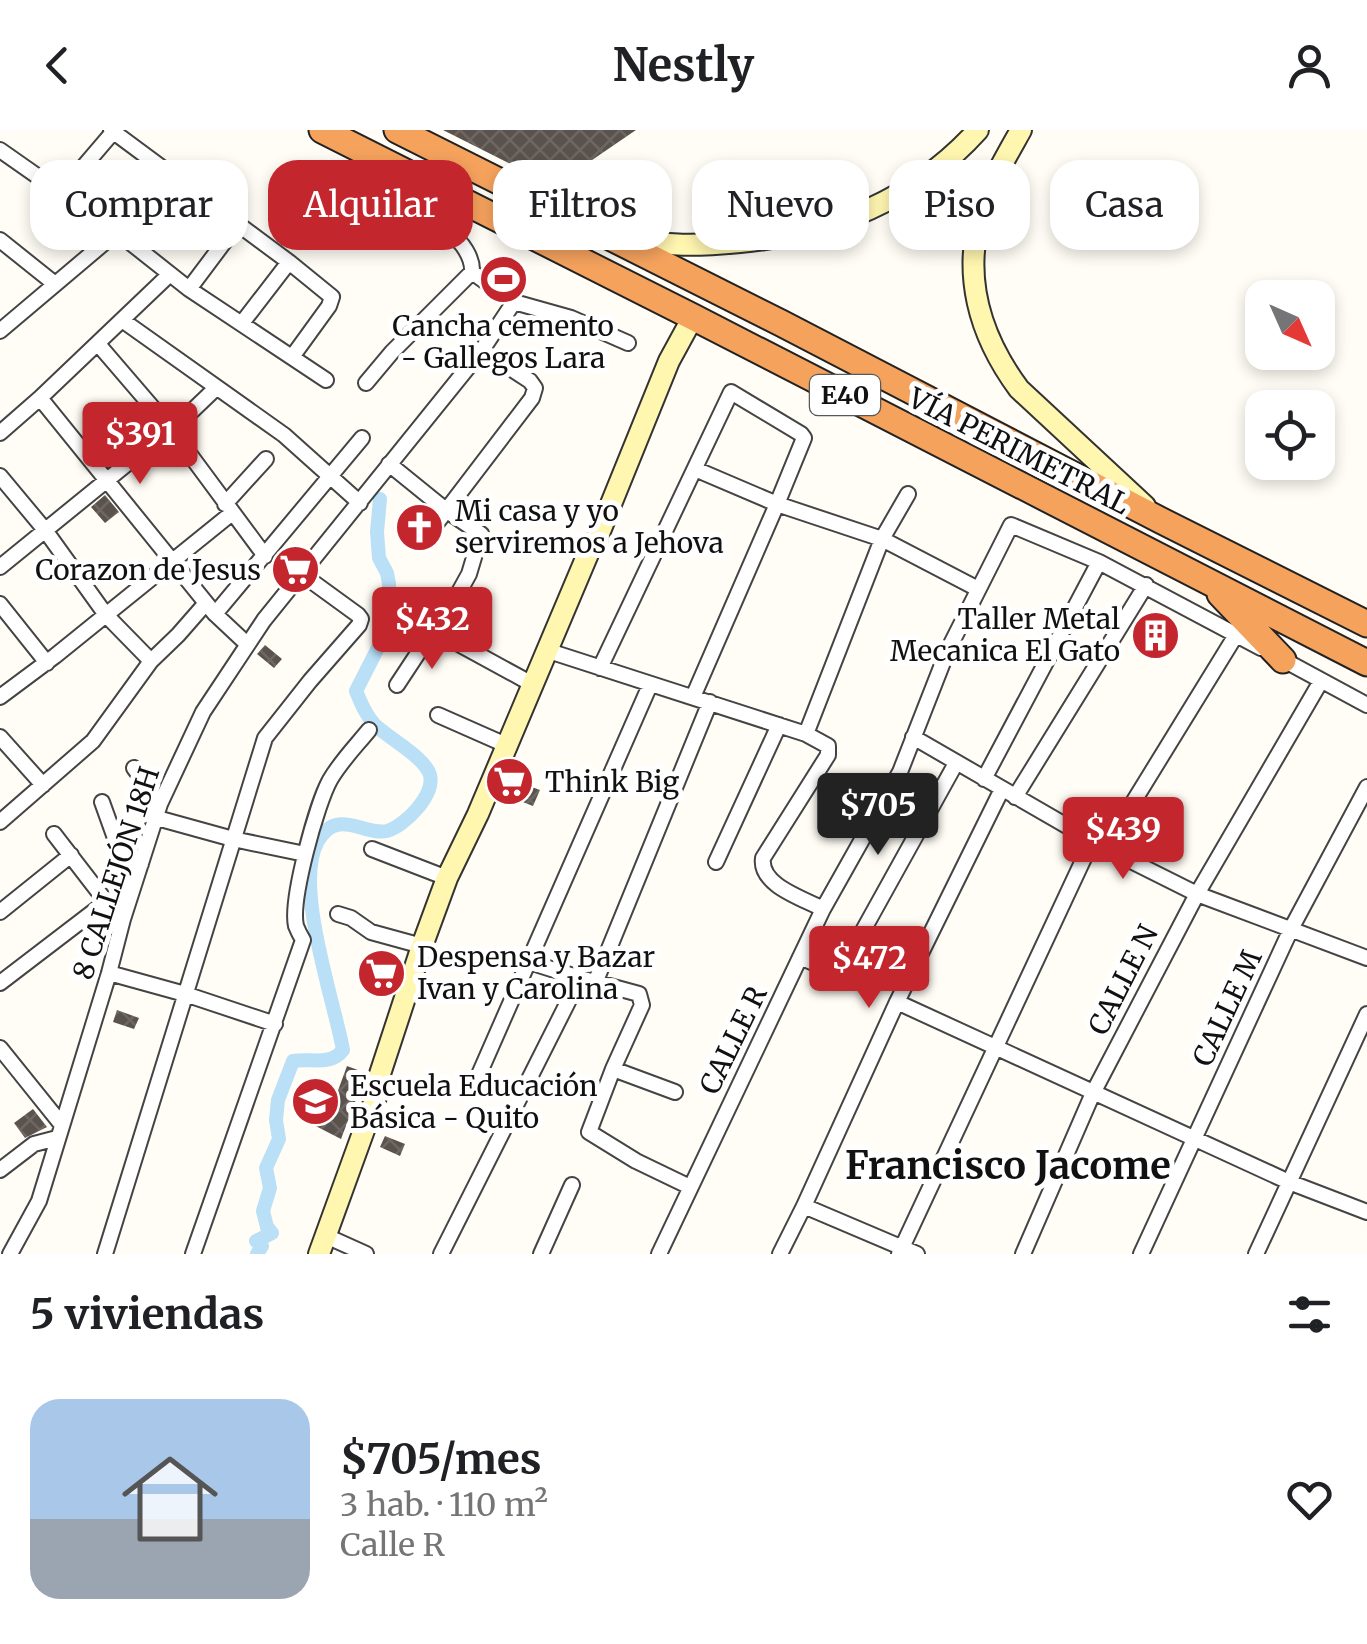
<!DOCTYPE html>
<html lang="es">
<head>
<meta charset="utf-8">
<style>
  :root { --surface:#fff; --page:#f2f2f2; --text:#202124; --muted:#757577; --line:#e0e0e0; --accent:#c4262e }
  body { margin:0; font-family:Merriweather,serif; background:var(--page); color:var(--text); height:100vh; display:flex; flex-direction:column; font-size:38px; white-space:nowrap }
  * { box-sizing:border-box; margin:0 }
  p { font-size:32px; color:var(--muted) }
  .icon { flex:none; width:55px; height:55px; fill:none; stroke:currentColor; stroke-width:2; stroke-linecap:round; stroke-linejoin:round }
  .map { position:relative; height:1124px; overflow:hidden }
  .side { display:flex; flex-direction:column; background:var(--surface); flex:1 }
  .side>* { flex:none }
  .top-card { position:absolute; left:30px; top:30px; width:1308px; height:90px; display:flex; gap:20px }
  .needle { width:65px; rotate:135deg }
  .controls { position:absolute; left:1245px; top:150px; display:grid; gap:20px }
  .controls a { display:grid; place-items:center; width:90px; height:90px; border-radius:20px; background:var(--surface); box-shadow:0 5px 15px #0003; font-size:50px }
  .price { position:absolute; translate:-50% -85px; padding:0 22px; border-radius:10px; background:var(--accent); color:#fff; font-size:32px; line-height:65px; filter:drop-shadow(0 2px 5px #0008) }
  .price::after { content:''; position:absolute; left:50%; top:60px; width:30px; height:22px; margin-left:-15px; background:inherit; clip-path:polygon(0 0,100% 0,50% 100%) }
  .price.active { background:#222; color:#fff }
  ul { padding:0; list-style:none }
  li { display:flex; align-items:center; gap:30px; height:250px; padding:0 30px }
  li+li { border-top:2px solid var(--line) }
  li span { display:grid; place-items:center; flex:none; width:280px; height:200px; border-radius:30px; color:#555 }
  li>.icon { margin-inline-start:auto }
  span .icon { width:120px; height:120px; fill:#fffc; stroke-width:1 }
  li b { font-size:42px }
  h2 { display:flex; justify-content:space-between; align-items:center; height:120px; padding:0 30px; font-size:42px }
  .tag { padding:0 35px; border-radius:30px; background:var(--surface); box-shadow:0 5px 15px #0003; font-size:35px; line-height:90px }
  .tag.active { background:var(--accent); color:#fff }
  header { display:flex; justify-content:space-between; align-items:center; height:130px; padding:0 30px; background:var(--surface); font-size:45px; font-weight:700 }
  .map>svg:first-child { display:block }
  .pitch { fill:#e6f2cf }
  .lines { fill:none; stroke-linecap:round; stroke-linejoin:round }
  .canal { stroke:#b9e0f7; stroke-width:14 }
  .building { fill:url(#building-cross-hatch) }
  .street-casing { stroke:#444; stroke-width:18 }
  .secondary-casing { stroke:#333; stroke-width:24 }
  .highway-casing { stroke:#222; stroke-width:29 }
  .street { stroke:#fff; stroke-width:14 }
  .secondary { stroke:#fff6b0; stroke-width:20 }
  .highway { stroke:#f5a25d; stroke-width:25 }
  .labels { text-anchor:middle; stroke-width:10; stroke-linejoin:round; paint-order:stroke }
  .shield { fill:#fff; stroke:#585858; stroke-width:2.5 }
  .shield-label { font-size:25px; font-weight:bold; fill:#111 }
  .poi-label { font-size:28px; fill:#111; stroke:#fff; text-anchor:start }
  .street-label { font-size:28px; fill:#111; stroke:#fff }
  .district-label { font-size:38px; font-weight:bold; fill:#111; stroke:#fff }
</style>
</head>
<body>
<header><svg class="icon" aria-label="back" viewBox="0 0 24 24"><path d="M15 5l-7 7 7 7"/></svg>Nestly<svg class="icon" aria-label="person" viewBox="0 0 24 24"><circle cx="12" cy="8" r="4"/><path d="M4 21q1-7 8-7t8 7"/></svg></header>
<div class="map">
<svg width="1367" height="1124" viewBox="0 0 1367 1124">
  <defs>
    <pattern id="building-cross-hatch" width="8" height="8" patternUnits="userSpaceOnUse" patternTransform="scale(2.5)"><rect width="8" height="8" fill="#5a524d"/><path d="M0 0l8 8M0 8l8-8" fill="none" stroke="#6d6662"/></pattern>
  </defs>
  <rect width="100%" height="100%" fill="#fffdf5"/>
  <!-- pitch -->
  <path class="pitch" d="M495 132 523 152 513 166 483 146Z"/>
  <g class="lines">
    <!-- canal -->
    <path class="canal" d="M257 1124 262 1116 256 1111 272 1103 267 1097 263 1081 270 1058 266 1038 279 1009 276 990 278 970 293 931C312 928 331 936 343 920 334 870 293 754 318 711 337 677 365 706 387 701 405 696 435 665 430 645 425 627 388 608 374 594 365 584 361 573 356 561L387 500 389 454 387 443 379 428 377 402 380 369"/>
  </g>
  <!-- building -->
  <path class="building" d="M443 0H636L554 56Z
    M105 365 119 382 105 393 91 377Z
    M1154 490 1170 501 1157 520 1141 510Z
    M265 515 282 529 274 538 257 524Z
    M508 648 540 660 533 676 502 664Z
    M114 741 126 744 121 761 110 758Z
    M377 836 390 840 386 854 372 850Z
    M117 880 139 888 134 899 113 892Z
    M347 936 366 943 341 1009 296 986 307 963 333 974Z
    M33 979 47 997 25 1008 14 993Z
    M385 1006 405 1014 400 1026 380 1017Z"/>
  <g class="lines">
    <defs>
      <path id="street" d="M111 0 289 132 332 167 329 176 292 227
        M0 20 117 102 189 159 326 250
        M303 54C335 70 369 88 403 99 418 104 436 96 450 104 462 111 473 128 472 142
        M61 63 114 1
        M0 110 55 154
        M189 159 237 95
        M122 190 284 305 360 373
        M242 193 289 132
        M0 201 117 102
        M98 214 171 299 265 426
        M366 253 392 222 472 142 514 172 571 188 628 213
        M40 268 215 484 247 514
        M0 303 40 268 170 144
        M389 334 447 381 481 404 469 444 437 502 532 554
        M695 339 777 374 882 409 978 459
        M0 346 45 400 106 485 151 531
        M225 374 266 329
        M423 411 532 268 535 258 530 251 482 220
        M0 437 192 281 216 258
        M0 474 47 533
        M215 484 362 308
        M555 523 806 604 828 616V625L763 728C759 755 802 768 823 779
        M1280 528 1367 575
        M600 538 731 262 801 304 804 308 777 374 693 567
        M397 555 426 511 437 502
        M0 567 55 526 232 383
        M438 585 506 615
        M806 604 882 409 908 364
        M0 607 43 655
        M913 607 1105 718 1197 764 1367 828
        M134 638 160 674
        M984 649 1099 432
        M1015 667 1146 455
        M102 672 116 711 141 734
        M157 688 233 709 305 724
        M0 692 93 611 151 531 178 505 206 473
        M54 704 111 778
        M1105 718 1236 505
        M372 719 447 748
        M716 732 779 595
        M0 782 71 725
        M338 784 351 788 371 802 422 816
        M800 827 839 844 956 633
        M529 832 580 848
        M109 843 185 864 275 894
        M0 853 106 772
        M595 853 710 572
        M897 872 1289 1052 1367 1082
        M0 918 62 995
        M613 939 675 962
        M477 949 650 555
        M0 1040 34 1014 57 1008
        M804 1076 917 1124
        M326 1106 366 1124
        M10 1124 39 1071 109 843 123 789 160 674 203 582 264 490 482 220 514 172
        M105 1124 265 608 310 551 359 495 361 489 358 485 303 445
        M193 1124 303 810C300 805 298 801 296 796 290 770 317 673 330 650 341 631 356 616 369 600
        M441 1124 580 848 639 864 642 875 613 939 589 1002 636 1031 690 1057
        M541 1124 572 1055
        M659 1124 823 779 900 642 947 522 1011 395 1099 432 1261 518
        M780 1124 804 1076 897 872 1002 659
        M899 1124 1092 711
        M1023 1124 1093 963 1197 764 1321 551
        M1141 1124 1291 799 1367 657
        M1256 1124 1367 884"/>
      <path id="secondary" d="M1021 0C1007 25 992 50 983 77 961 143 979 205 1019 259L1145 376
        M626 107C668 117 697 116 740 112 831 104 916 69 978 0
        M319 1124 376 967 378 950 422 816 447 748 478 684 590 419 596 411 669 231 693 187"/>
      <path id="highway" d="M322 0 693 187 1367 533
        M397 0 781 193 1162 391 1367 494
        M1220 464 1283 530"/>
    </defs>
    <!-- street casing -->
    <use href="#street" class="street-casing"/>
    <!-- secondary casing -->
    <use href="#secondary" class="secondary-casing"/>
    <!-- highway casing -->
    <use href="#highway" class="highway-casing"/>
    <!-- street -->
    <use href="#street" class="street"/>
    <!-- secondary -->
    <use href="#secondary" class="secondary"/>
    <!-- highway -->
    <use href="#highway" class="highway"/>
  </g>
  <!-- icons -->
  <defs>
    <symbol id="stadium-disc" viewBox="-11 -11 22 22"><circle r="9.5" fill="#c4262e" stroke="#fff"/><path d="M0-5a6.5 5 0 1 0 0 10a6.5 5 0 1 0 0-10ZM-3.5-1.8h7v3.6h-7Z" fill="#fff"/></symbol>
    <symbol id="church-disc" viewBox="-11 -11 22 22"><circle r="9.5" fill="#c4262e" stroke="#fff"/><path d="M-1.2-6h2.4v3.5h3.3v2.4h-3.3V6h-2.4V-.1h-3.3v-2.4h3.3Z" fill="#fff"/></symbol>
    <symbol id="supermarket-disc" viewBox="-11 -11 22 22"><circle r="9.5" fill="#c4262e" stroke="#fff"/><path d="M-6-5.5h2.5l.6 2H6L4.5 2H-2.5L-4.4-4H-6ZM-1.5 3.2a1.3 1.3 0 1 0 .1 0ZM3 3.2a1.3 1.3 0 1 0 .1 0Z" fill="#fff"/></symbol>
    <symbol id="building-disc" viewBox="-11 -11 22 22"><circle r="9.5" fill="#c4262e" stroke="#fff"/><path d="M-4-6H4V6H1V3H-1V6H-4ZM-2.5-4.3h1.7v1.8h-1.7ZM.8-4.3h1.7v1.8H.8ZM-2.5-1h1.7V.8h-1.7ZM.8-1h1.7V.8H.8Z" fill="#fff"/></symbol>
    <symbol id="school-disc" viewBox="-11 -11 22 22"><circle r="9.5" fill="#c4262e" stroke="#fff"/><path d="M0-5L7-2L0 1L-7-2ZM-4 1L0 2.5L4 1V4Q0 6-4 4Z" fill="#fff"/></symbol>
  </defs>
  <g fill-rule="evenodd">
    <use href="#stadium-disc" x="476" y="122" width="55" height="55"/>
    <use href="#church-disc" x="392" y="370" width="55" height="55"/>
    <use href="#supermarket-disc" x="268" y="412" width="55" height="55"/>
    <use href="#building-disc" x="1128" y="478" width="55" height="55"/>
    <use href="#supermarket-disc" x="482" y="624" width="55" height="55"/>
    <use href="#supermarket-disc" x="354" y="816" width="55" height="55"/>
    <use href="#school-disc" x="288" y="944" width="55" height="55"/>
  </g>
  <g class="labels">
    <!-- shield labels -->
    <rect class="shield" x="810" y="245" width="70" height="40" rx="8"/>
    <g class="shield-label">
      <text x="845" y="274">E40</text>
    </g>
    <!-- poi labels -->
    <g class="poi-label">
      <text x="503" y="206" text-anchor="middle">Cancha cemento<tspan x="503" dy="32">- Gallegos Lara</tspan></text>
      <text x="455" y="391">Mi casa y yo<tspan x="455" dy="32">serviremos a Jehova</tspan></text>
      <text x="261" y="450" text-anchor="end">Corazon de Jesus</text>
      <text x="1120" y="499" text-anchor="end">Taller Metal<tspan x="1120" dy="32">Mecanica El Gato</tspan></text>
      <text x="545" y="662">Think Big</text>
      <text x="417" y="837">Despensa y Bazar<tspan x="417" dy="32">Ivan y Carolina</tspan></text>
      <text x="350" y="966">Escuela Educación<tspan x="350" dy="32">Básica - Quito</tspan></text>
    </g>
    <!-- street labels -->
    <g class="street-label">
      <text transform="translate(1019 321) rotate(27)" y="10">VÍA PERIMETRAL</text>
      <text transform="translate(116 743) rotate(-72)" y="10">8 CALLEJÓN 18H</text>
      <text transform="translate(1123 850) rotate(-63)" y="10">CALLE N</text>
      <text transform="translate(1227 878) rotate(-65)" y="10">CALLE M</text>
      <text transform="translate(733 910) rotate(-64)" y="10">CALLE R</text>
    </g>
    <!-- district labels -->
    <g class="district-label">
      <text x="1008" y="1049">Francisco Jacome</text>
    </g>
  </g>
</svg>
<div class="controls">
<a><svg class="needle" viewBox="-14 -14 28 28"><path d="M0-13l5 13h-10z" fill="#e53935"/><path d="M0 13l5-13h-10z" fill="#757577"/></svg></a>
<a><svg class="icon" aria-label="locate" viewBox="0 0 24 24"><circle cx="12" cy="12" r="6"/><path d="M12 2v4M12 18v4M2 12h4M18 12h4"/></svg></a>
</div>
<b class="price" style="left:140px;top:357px">$391</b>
<b class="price" style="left:432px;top:542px">$432</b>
<b class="price active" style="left:878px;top:728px">$705</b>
<b class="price" style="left:1123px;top:752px">$439</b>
<b class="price" style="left:869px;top:881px">$472</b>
<div class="top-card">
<a class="tag">Comprar</a>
<a class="tag active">Alquilar</a>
<a class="tag">Filtros</a>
<a class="tag">Nuevo</a>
<a class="tag">Piso</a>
<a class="tag">Casa</a>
</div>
</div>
<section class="side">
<h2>5 viviendas<svg class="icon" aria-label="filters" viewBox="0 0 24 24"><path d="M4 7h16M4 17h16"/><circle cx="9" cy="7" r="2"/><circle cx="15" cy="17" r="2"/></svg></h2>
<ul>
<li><span style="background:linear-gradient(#a9c7e8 60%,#9aa5b1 0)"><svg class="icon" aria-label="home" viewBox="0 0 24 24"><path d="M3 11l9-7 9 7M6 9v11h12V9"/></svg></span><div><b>$705/mes</b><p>3 hab. · 110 m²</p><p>Calle R</p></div><svg class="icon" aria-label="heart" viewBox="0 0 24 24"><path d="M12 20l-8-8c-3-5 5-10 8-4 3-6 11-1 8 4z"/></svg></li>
</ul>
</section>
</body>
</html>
